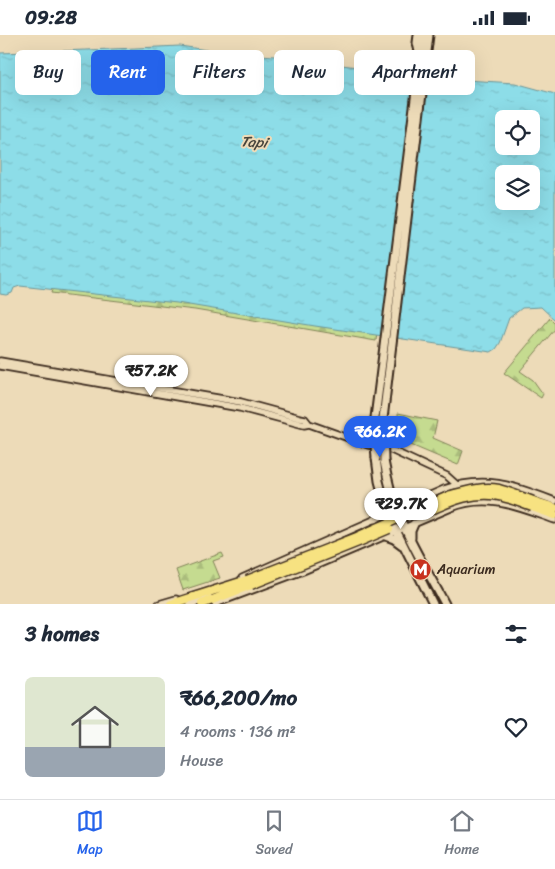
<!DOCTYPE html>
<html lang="en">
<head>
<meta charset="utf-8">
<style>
  :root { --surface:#fff; --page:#f6f6f7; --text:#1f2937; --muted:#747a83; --line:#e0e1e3; --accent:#2563eb }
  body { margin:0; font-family:Sriracha,sans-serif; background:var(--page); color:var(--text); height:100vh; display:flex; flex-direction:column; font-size:19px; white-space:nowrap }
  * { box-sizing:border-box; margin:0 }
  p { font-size:16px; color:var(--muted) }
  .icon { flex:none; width:28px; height:28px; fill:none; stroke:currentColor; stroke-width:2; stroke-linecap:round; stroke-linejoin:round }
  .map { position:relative; height:569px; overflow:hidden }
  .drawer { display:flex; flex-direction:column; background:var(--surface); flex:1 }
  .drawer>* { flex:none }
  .banner { position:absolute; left:15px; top:15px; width:525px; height:45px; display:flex; gap:10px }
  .controls { position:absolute; left:495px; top:75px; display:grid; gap:10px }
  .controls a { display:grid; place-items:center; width:45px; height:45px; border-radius:8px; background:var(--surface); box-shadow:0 5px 20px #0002; font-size:25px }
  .price { position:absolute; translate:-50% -42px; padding:0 11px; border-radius:18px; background:#fff; color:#222; font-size:16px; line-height:32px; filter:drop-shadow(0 1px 2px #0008) }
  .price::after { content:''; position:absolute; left:50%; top:30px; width:15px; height:11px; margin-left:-8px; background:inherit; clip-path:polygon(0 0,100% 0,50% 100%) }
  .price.on { background:var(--accent); color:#fff }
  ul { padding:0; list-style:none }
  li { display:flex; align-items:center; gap:15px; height:125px; padding:0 25px }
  li span { display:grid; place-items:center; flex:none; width:140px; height:100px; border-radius:8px; color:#555 }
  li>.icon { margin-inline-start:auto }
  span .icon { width:60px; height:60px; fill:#fffc; stroke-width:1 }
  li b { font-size:21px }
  h2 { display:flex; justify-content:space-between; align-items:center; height:60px; padding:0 25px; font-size:21px }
  .chip { padding:0 18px; border-radius:8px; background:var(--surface); box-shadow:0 5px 20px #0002; font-size:18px; line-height:45px }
  .chip.on { background:var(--accent); color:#fff }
  .status { display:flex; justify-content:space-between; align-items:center; height:35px; padding:0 25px; background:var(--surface); direction:ltr }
  .status svg { height:14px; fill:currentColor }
  .tab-bar { display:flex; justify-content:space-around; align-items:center; height:70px; border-top:1px solid var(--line); background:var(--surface); font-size:14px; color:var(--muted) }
  .tab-bar a { display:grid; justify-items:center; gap:2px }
  .tab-bar .on { color:var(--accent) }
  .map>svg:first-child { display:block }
  .forest { fill:url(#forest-firs); stroke:#808257 }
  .water { fill:url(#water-ripples); stroke:#6c9597; fill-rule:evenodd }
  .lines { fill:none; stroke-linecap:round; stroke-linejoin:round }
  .tertiary-casing { stroke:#3b2a1e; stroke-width:9 }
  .secondary-casing { stroke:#3b2a1e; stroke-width:11 }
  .trunk-casing { stroke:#3b2a1e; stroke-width:11 }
  .tertiary { stroke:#eddbb8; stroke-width:5.5 }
  .secondary { stroke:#eddbb8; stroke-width:7 }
  .trunk { stroke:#f7e281; stroke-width:8 }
  .secondary-bridge-casing { stroke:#3b2a1e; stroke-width:11; stroke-linecap:butt }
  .trunk-bridge-casing { stroke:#3b2a1e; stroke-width:11; stroke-linecap:butt }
  .secondary-bridge { stroke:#eddbb8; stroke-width:7 }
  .trunk-bridge { stroke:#f7e281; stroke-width:8 }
  .labels { text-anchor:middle; stroke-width:4; stroke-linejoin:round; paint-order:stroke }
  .poi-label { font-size:14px; fill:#3b2a1e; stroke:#eddbb8; text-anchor:start }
  .water-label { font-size:15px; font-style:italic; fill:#47453c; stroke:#eddbb8 }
</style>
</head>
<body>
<div class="status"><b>09:28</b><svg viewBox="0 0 49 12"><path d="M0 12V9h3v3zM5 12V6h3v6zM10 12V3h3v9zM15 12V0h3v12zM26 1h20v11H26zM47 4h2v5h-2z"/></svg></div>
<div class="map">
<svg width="555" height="569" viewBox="0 0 555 569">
  <defs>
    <pattern id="forest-firs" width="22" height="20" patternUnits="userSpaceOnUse" patternTransform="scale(1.25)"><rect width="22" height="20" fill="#c5db90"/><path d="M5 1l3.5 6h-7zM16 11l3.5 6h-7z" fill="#aabc7c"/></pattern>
    <pattern id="water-ripples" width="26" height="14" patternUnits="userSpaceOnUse" patternTransform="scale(1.25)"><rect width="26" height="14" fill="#8ddde8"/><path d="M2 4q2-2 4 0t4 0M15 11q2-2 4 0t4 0" fill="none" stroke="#7bbec7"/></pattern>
  </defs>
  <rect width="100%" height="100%" fill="#eddbb8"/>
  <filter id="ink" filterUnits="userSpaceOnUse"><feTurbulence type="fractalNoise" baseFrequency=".02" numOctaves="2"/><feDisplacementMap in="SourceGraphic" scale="10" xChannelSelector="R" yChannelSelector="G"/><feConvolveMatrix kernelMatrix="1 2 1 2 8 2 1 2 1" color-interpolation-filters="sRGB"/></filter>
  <g filter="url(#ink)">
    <!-- forest -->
    <path class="forest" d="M54 248 377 297 376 306 195 275 51 258Z
      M550 283 555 288V294L520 336 533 345 543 359 541 363 504 338Z
      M398 378 437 386 433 403 463 416 458 430 399 405Z
      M222 518 224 522 213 526 220 543 183 555 176 535Z"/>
    <!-- water -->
    <path class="water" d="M180 11 220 17 274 21 448 44 515 48 555 59V285L541 272 522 273 509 283 500 308 496 314 491 317 315 291 177 268 20 251 14 253 12 258 6 260 0 259V18C60 16 120 14 180 11ZM504 84H531V111H504ZM504 139H531V166H504Z"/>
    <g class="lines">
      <defs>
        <path id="tertiary" d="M0 326 241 367 300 383 305 384 309 389 368 410 391 415 447 441 457 450 465 468
          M0 331 240 373 304 390 309 389
          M242 543 444 454C486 439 515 451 555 466
          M159 569 176 564
          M215 569 303 536 451 473C488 458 520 473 555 485"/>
        <path id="secondary" d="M418 0 417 8 419 17
          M420 24 423 0
          M426 25 429 0
          M376 423 379 446 388 479 433 569
          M384 426C387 442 391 459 397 475 409 508 429 538 445 569
          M392 459 400 465 411 469
          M376 484 381 478 384 467
          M386 501 394 504 402 510
          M411 503V496L414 489
          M190 569 209 563"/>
        <path id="trunk" d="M533 466 555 473
          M532 472 555 480
          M171 569 247 545
          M202 569 251 550"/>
      </defs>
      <!-- tertiary casing -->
      <use href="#tertiary" class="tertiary-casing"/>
      <!-- secondary casing -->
      <use href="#secondary" class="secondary-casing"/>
      <!-- trunk casing -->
      <use href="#trunk" class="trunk-casing"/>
      <!-- tertiary -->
      <use href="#tertiary" class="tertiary"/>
      <!-- secondary -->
      <use href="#secondary" class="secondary"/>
      <!-- trunk -->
      <use href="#trunk" class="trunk"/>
      <defs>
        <path id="secondary-bridge" d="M376 423 374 397 375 383 420 24
          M384 426 383 384 426 25"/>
        <path id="trunk-bridge" d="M427 477C451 466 476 455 503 462 513 464 523 469 532 472
          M247 545 357 502 451 460C466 456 483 451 499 454 510 457 522 462 533 466
          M251 550 361 506 389 494"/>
      </defs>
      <!-- secondary-bridge casing -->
      <use href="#secondary-bridge" class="secondary-bridge-casing"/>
      <!-- trunk-bridge casing -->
      <use href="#trunk-bridge" class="trunk-bridge-casing"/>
      <!-- secondary-bridge -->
      <use href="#secondary-bridge" class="secondary-bridge"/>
      <!-- trunk-bridge -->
      <use href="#trunk-bridge" class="trunk-bridge"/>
    </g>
  </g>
  <!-- icons -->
  <defs>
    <symbol id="metro-disc" viewBox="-11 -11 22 22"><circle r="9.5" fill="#c8321e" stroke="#eddbb8"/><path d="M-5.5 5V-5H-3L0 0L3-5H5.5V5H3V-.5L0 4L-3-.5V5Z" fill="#fff"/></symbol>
  </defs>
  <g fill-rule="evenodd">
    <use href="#metro-disc" x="408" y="522" width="25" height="25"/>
  </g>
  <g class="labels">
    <!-- poi labels -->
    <g class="poi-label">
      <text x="437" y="539">Aquarium</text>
    </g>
    <!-- water labels -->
    <g class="water-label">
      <text transform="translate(254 107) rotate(3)" y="5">Tapi</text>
    </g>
  </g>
</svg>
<div class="controls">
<a><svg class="icon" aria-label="locate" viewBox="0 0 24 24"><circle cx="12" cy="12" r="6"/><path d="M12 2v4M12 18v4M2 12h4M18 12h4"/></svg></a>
<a><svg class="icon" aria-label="layers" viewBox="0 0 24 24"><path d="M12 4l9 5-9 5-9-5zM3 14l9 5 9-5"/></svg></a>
</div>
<b class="price" style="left:151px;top:362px">₹57.2K</b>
<b class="price on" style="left:380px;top:423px">₹66.2K</b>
<b class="price" style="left:401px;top:495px">₹29.7K</b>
<div class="banner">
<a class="chip">Buy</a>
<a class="chip on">Rent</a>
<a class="chip">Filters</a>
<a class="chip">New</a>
<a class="chip">Apartment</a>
</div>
</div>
<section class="drawer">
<h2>3 homes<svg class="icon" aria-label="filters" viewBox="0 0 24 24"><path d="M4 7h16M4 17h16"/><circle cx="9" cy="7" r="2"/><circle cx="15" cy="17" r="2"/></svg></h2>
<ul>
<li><span style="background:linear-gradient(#dfe7d0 70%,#9aa5b1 0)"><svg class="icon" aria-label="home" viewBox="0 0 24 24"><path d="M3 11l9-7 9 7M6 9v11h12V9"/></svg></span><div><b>₹66,200/mo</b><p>4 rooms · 136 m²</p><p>House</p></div><svg class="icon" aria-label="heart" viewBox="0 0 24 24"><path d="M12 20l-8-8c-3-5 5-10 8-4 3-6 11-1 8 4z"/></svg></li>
</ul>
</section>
<nav class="tab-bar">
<a class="on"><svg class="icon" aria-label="map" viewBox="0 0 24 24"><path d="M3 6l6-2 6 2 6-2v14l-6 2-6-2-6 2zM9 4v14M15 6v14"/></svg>Map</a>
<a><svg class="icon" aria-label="saved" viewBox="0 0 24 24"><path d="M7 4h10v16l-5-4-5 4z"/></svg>Saved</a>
<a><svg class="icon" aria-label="home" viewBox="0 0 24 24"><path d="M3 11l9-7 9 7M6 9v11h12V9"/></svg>Home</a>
</nav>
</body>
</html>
